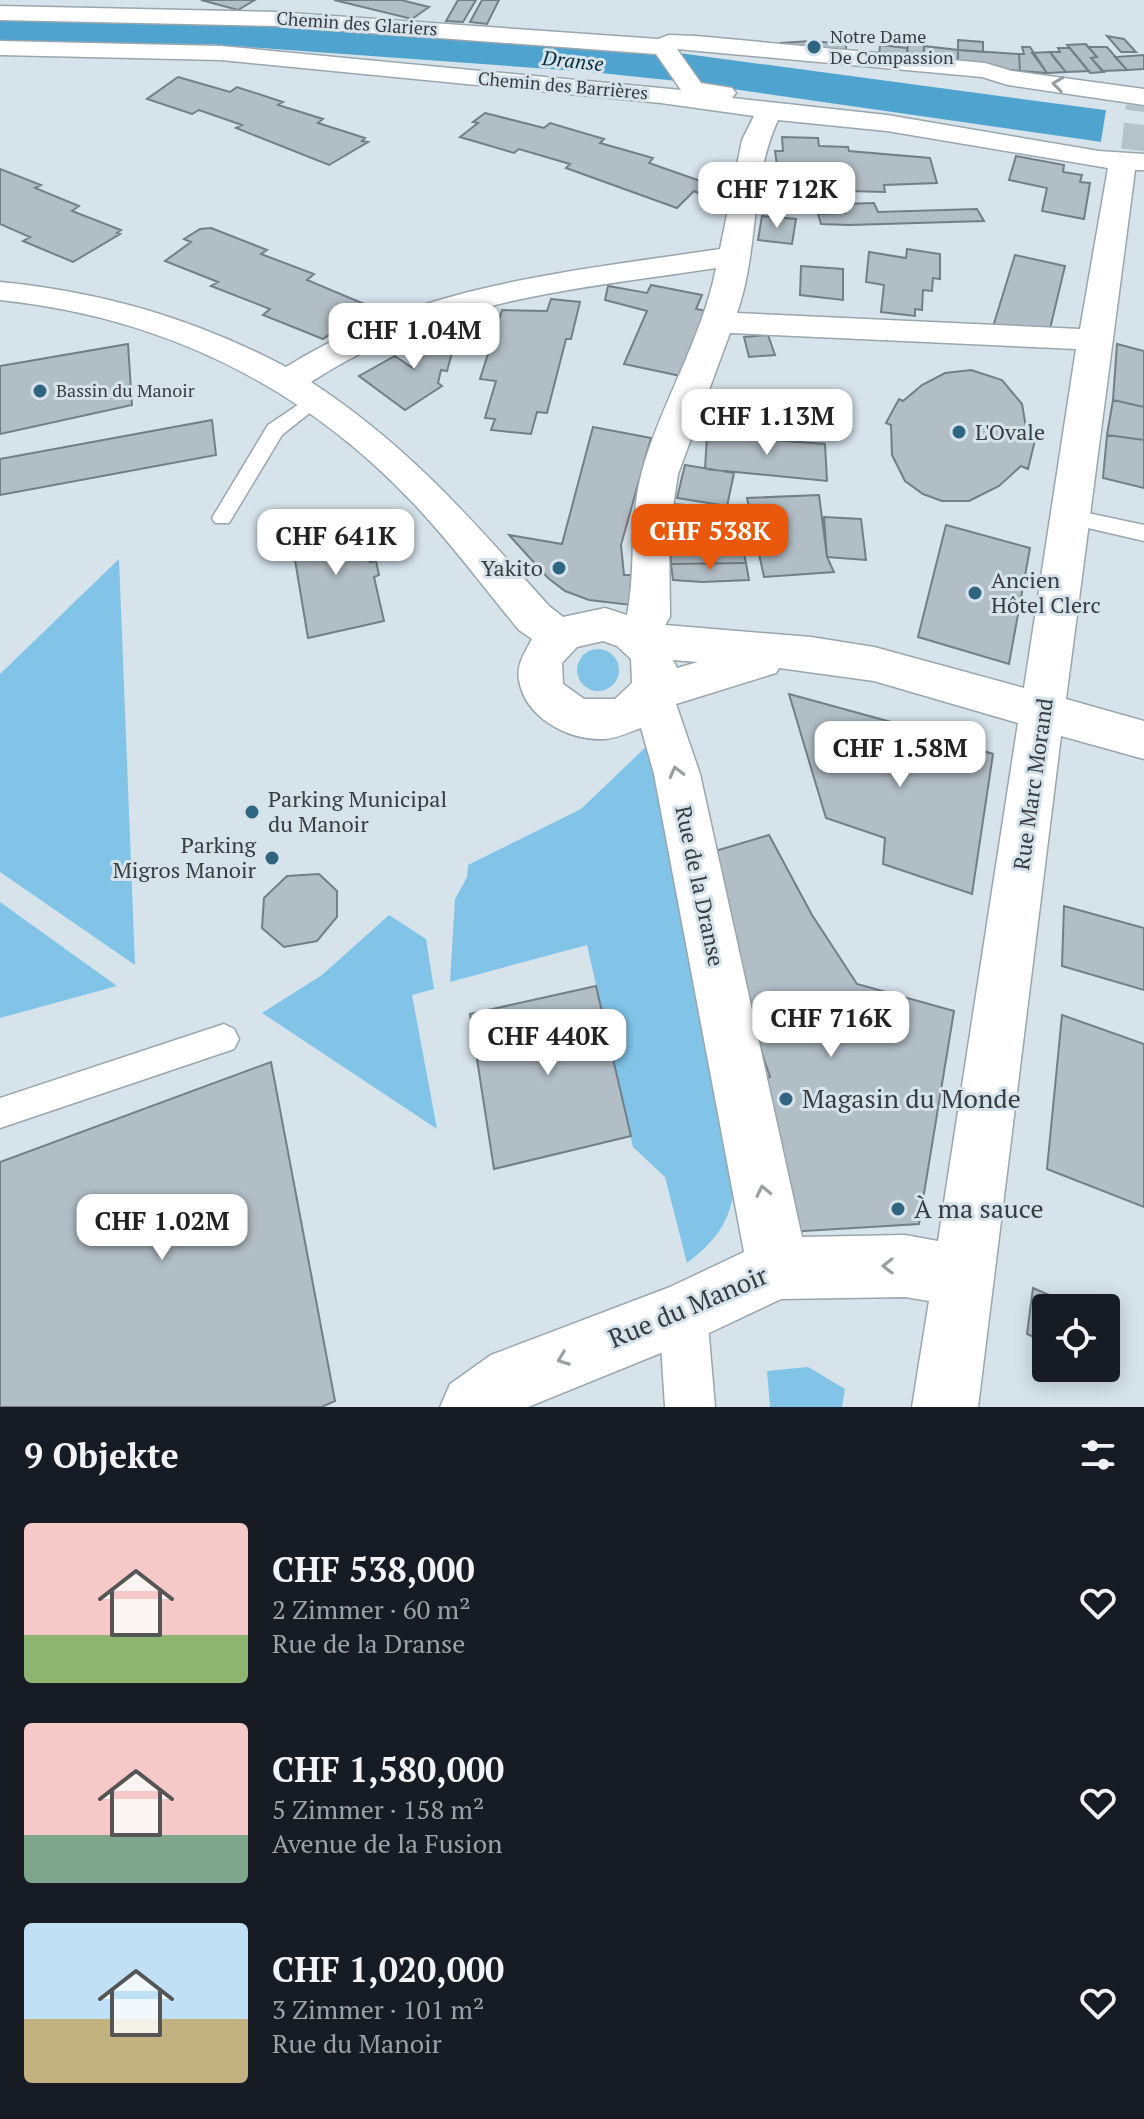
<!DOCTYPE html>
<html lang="de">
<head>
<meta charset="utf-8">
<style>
  :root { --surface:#171b24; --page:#20242c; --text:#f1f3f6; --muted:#9ea1a6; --accent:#ea580c }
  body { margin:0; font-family:"PT Serif",serif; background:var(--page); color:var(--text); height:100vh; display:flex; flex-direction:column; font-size:30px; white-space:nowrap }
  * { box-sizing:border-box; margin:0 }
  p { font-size:26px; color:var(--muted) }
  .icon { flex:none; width:44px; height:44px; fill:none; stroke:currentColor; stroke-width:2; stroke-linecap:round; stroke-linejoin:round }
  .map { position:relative; height:1407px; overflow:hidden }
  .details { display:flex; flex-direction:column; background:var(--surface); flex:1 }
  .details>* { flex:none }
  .fabs { position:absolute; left:1032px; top:1294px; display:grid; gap:16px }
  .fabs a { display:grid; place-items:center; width:88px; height:88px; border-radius:8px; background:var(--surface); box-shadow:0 4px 20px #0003; font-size:40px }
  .price { position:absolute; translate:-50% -68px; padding:0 18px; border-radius:16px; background:#fff; color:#222; font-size:26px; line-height:52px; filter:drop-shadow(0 2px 4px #0008) }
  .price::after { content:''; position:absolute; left:50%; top:48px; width:24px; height:18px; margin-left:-12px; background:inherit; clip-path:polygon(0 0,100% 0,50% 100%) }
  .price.selected { background:var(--accent); color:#fff }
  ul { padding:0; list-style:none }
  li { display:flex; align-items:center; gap:24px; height:200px; padding:0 24px }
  li span { display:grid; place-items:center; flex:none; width:224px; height:160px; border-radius:8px; color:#555 }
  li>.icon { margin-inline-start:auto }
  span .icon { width:96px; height:96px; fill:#fffc; stroke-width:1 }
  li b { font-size:34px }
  h2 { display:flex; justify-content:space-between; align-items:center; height:96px; padding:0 24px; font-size:34px }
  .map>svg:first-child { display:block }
  .green { fill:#81c4e8 }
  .water { fill:#4ea4cf }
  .pier { fill:#d6e3eb }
  .building { fill:#b2bec6; stroke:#737f86; stroke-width:2 }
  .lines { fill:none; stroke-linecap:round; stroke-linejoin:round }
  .minor-tunnel { stroke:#b6c2c9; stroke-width:26; stroke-dasharray:26 13; stroke-linecap:butt }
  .service-casing { stroke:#99a6ad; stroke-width:3 }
  .pedestrian-casing { stroke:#99a6ad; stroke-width:3 }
  .minor-casing { stroke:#99a6ad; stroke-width:3 }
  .service { fill:#fff; fill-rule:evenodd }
  .pedestrian { fill:#fff; fill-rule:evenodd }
  .minor { fill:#fff; fill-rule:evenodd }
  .oneway { stroke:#9b9ea0 }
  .poi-dot { fill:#2f6581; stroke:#d6e3eb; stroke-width:3 }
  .labels { text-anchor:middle; stroke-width:6; stroke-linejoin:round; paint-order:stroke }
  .far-street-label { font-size:18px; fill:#373d40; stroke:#d6e3eb }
  .far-poi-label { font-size:18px; fill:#373d40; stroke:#d6e3eb; text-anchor:start }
  .far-water-label { font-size:20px; font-style:italic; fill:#062e40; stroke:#d6e3eb }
  .poi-label { font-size:22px; fill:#373d40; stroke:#d6e3eb; text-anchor:start }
  .street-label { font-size:22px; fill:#373d40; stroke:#d6e3eb }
  .near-poi-label { font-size:26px; fill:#373d40; stroke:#d6e3eb; text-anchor:start }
  .near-street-label { font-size:26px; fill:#373d40; stroke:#d6e3eb }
</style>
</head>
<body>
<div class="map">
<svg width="1144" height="1407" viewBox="0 0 1144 1407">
  <rect width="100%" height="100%" fill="#d6e3eb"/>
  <!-- green -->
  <path class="green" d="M119 559 135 965 0 872V674Z
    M577 670a21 21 0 1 1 42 0a21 21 0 1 1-42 0Z
    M651 742 737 1164C733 1213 726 1233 687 1263L665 1177 633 1147 587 945 450 982 455 899 467 877 468 865 581 809Z
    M0 902 117 986 0 1018Z
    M389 915 426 939 434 989 412 995 437 1129 262 1013 322 975Z
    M808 1367 845 1389 842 1407H770L767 1371Z"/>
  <!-- water -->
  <path class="water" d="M0 19 232 21 679 53 1127 113 1123 145 677 81 591 72 206 44 0 43Z"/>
  <!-- pier -->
  <path class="pier" d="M1107 104 1144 109V150L1100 147Z"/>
  <!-- building -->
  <path class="building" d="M201 0H255L238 10Z
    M334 0H401L429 7 412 19Z
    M458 0H476L463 22 446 21Z
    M482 0H499L487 24 470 22Z
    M1107 36 1124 39 1136 52H1121Z
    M958 40 983 42V52L958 50Z
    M811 41 846 44V56L781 50V43Z
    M908 42 924 44 923 62 907 60Z
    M1086 44 1097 57 1091 58 1104 72 1090 73 1067 45Z
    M880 45 907 48V60L879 57Z
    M924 46 958 50V66L923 63Z
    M1022 47H1030L1047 73 1020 71 1019 54H1024Z
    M1088 47H1107L1127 70 1102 71 1091 58 1097 57Z
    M1058 48H1070L1089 71 1066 72 1050 52H1060Z
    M958 50 1019 54 1020 71 958 65Z
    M1050 52 1054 58 1066 72 1047 73 1032 53Z
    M1144 55V69L1127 70 1115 57Z
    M178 77 230 92 237 87 283 102 278 105 323 119 318 123 365 138 362 141 368 142 329 165 236 128 242 125 199 110 192 114 147 99Z
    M485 113 544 128 550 123 604 139 600 143 653 158 649 163 709 184 700 194 694 191 677 208 566 168 570 164 519 149 514 153 460 137 478 123 473 122Z
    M782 137 818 138 819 146 848 147 849 151 930 158 937 183 884 185 885 192 849 191 848 185 809 183 808 174 778 173 775 151H783Z
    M1016 156 1064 165 1063 172 1082 175 1080 182 1090 183 1084 219 1042 211 1047 188 1009 180Z
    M0 169 41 185 35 188 79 206 72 211 121 230 117 233 120 234 73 262 23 241 30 237 0 224Z
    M794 183 815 184 819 208 781 206 780 186 794 187Z
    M874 203 878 212 977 209 984 221 849 225 821 224 818 214 845 213 841 204Z
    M762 216 796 219 792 244 758 240Z
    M211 228 267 250 261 254 314 274 307 280 369 306 323 339 263 315 270 309 211 286 218 282 165 261 191 242 184 239 200 229Z
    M907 249 940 254V279L933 278 932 291 923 290 922 310 915 309V316L881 312 884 285 866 282 869 252 906 258Z
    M1015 255 1065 266 1049 333 992 330Z
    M801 266 843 269V300L800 295Z
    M651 285 702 295 696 309 707 311 681 376 624 364 647 311 605 300 608 286 647 293Z
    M551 299 580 302 571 339H566L547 413 537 412 531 434 491 430 495 419 485 418 496 381 480 379 502 310 547 311Z
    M442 330 458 331 447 371 441 370 438 383 442 386 405 410 359 376 395 356 414 369 424 335 440 336Z
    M768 335 775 355 749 357 744 337Z
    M128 344 132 405 0 434V366Z
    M1117 344 1144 351V407L1113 400Z
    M971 370 1002 380 1022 404 1028 439 1035 440 1028 469 1021 466 999 486 969 501H942L923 494 905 481 892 455 891 425 886 423 899 399 903 401 922 385 945 373Z
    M1113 400 1144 407V440L1107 435Z
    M212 420 216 455 0 495V459Z
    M593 427 651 438 621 545 624 575H632L631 605 589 600 565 591 548 578 509 535 562 544Z
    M707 435 825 444 827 481 705 469Z
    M1107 435 1144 440V488L1103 478Z
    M685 465 734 473 727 506 677 498Z
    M819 495 827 557 834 572 764 577 747 498Z
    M672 504 741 509 745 544 670 542Z
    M360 516 370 562 376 561 379 575 374 577 384 621 308 638 290 530Z
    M824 517 861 519 866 560 827 557Z
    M946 525 1030 548 1009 664 918 637Z
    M722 541V545L742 544 746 563 671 564 670 542Z
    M746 563 749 580 702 582 673 580 671 564Z
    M789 694 913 728 993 754 972 894 883 864 885 838 826 818Z
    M769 835 812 915 857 984 954 1011 919 1224 788 1232 753 1083 770 1077 752 1024 712 852Z
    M319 874 337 891V917L317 941 284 947 262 928 264 898 287 876Z
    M1064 906 1144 928V990L1062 966Z
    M596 986 631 1136 494 1169 470 1014Z
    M1062 1015 1144 1044V1207L1047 1169Z
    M271 1062 335 1401 322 1407H0V1162Z
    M1033 1288 1079 1308H1046V1343L1027 1334Z"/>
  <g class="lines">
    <!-- minor-tunnel -->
    <path class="minor-tunnel" d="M1134 150 1139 106"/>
    <defs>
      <path id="service" d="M314 394 323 400 321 404 282 435 229 523H215L212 518 268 425Z
        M1069 509 1144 525V541L1062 522 1059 517Z
        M224 1024 234 1029 239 1039 234 1049 0 1128V1098Z"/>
      <path id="pedestrian" d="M683 1289 700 1296 707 1313 715 1407H665L659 1313 666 1296Z"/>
      <path id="minor" d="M0 6 276 12 658 39 669 35 696 36 985 63 1012 71 1144 89V105L1008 85 982 77 677 49 701 83 732 88 736 93 732 98 887 115 1099 151 1144 154V170H1135L1066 699 1144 721V759L1061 736 978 1407H912L929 1301 905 1297 781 1299 705 1335 528 1407H440L450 1384 491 1355 670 1287 744 1252 654 774 641 728C630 732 617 738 605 739 569 741 525 718 519 680 516 665 525 652 532 639L519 630C484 588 452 544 414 504 302 385 162 317 0 300V282C103 292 195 319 286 367 419 284 568 272 720 249L742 140 754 116 661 103 221 60 0 55V41L221 46 681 90 656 54 276 26 0 20ZM778 120 887 131 1108 168 1080 329 737 313C759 251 750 180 778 120ZM716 268C702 340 660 404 641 475 629 523 636 570 627 615L605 608 563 617 549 606C473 521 408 445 311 382 438 299 571 290 716 268ZM730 333 1076 349 1024 688 874 647 811 637 665 625 670 617 669 533 678 474ZM603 641 617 646 631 659 632 683 615 699H584L563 684 562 663 577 647ZM673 660 698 662 677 668ZM779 668 874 681 1018 723 938 1241 905 1235 802 1237 700 774 676 704 776 673Z"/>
    </defs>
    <!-- service casing -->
    <use href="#service" class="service-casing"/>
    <!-- pedestrian casing -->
    <use href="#pedestrian" class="pedestrian-casing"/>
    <!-- minor casing -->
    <use href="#minor" class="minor-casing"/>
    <!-- service -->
    <use href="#service" class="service"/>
    <!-- pedestrian -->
    <use href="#pedestrian" class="pedestrian"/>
    <!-- minor -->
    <use href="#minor" class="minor"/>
  </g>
  <!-- one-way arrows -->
  <defs><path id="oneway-chevron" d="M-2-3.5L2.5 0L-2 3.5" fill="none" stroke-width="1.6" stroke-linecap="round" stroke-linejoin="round" transform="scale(2)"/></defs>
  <g class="oneway">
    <use href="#oneway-chevron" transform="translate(1058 84) rotate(-173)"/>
    <use href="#oneway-chevron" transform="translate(676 772) rotate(-104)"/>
    <use href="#oneway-chevron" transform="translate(763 1191) rotate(-102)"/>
    <use href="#oneway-chevron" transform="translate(888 1266) rotate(179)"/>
    <use href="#oneway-chevron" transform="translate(563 1359) rotate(159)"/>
  </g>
  <!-- markers -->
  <g class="poi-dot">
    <circle cx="814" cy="47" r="8"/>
    <circle cx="40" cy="391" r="8"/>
    <circle cx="959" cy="432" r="8"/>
    <circle cx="559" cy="568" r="8"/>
    <circle cx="975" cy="593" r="8"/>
    <circle cx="252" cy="812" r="8"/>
    <circle cx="272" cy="858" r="8"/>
    <circle cx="786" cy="1099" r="8"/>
    <circle cx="898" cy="1209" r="8"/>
  </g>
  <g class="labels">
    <!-- far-street labels -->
    <g class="far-street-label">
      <text transform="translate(357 24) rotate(4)" y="6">Chemin des Glariers</text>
      <text transform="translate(563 86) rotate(5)" y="6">Chemin des Barrières</text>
    </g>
    <!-- far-poi labels -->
    <g class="far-poi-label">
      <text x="830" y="43">Notre Dame<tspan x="830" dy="21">De Compassion</tspan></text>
      <text x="56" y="397">Bassin du Manoir</text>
    </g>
    <!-- far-water labels -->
    <g class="far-water-label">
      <text transform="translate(573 61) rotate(6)" y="7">Dranse</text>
    </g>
    <!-- poi labels -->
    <g class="poi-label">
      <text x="975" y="440">L'Ovale</text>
      <text x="543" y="576" text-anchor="end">Yakito</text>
      <text x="991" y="588">Ancien<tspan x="991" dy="25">Hôtel Clerc</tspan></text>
      <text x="268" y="807">Parking Municipal<tspan x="268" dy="25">du Manoir</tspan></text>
      <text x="256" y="853" text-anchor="end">Parking<tspan x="256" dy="25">Migros Manoir</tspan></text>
    </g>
    <!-- street labels -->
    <g class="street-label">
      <text transform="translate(1033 784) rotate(-82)" y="8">Rue Marc Morand</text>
      <text transform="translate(700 886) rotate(78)" y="8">Rue de la Dranse</text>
    </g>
    <!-- near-poi labels -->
    <g class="near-poi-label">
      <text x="802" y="1108">Magasin du Monde</text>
      <text x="914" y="1218">À ma sauce</text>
    </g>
    <!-- near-street labels -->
    <g class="near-street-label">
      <text transform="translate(688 1307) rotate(-23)" y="9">Rue du Manoir</text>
    </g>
  </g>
</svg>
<div class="fabs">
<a><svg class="icon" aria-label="locate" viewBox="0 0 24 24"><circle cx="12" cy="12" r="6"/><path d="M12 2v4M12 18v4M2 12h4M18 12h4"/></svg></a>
</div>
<b class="price" style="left:777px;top:230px">CHF 712K</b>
<b class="price" style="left:414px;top:371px">CHF 1.04M</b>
<b class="price" style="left:767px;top:457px">CHF 1.13M</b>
<b class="price selected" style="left:710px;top:572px">CHF 538K</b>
<b class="price" style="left:336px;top:577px">CHF 641K</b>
<b class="price" style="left:900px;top:789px">CHF 1.58M</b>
<b class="price" style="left:831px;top:1059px">CHF 716K</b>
<b class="price" style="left:548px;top:1077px">CHF 440K</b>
<b class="price" style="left:162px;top:1262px">CHF 1.02M</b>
</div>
<section class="details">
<h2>9 Objekte<svg class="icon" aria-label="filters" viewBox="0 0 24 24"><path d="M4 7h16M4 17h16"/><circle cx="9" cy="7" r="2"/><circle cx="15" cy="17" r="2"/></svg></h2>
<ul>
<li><span style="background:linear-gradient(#f6c9c9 70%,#8fb573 0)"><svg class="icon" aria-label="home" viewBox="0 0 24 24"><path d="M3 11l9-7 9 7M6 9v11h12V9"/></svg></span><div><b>CHF 538,000</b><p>2 Zimmer · 60 m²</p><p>Rue de la Dranse</p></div><svg class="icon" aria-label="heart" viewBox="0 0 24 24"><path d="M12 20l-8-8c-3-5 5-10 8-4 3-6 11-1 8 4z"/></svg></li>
<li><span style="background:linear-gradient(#f6c9c9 70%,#7fa58c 0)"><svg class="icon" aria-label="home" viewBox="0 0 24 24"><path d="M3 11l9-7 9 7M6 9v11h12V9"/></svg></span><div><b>CHF 1,580,000</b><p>5 Zimmer · 158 m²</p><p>Avenue de la Fusion</p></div><svg class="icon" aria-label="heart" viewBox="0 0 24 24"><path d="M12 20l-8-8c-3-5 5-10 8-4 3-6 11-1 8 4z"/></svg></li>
<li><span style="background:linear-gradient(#bfe0f5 60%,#c2b280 0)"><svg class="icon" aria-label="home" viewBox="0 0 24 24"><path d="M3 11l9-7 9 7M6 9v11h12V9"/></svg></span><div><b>CHF 1,020,000</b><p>3 Zimmer · 101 m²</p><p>Rue du Manoir</p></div><svg class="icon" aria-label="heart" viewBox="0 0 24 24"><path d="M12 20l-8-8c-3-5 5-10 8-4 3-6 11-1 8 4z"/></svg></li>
</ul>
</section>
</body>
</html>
